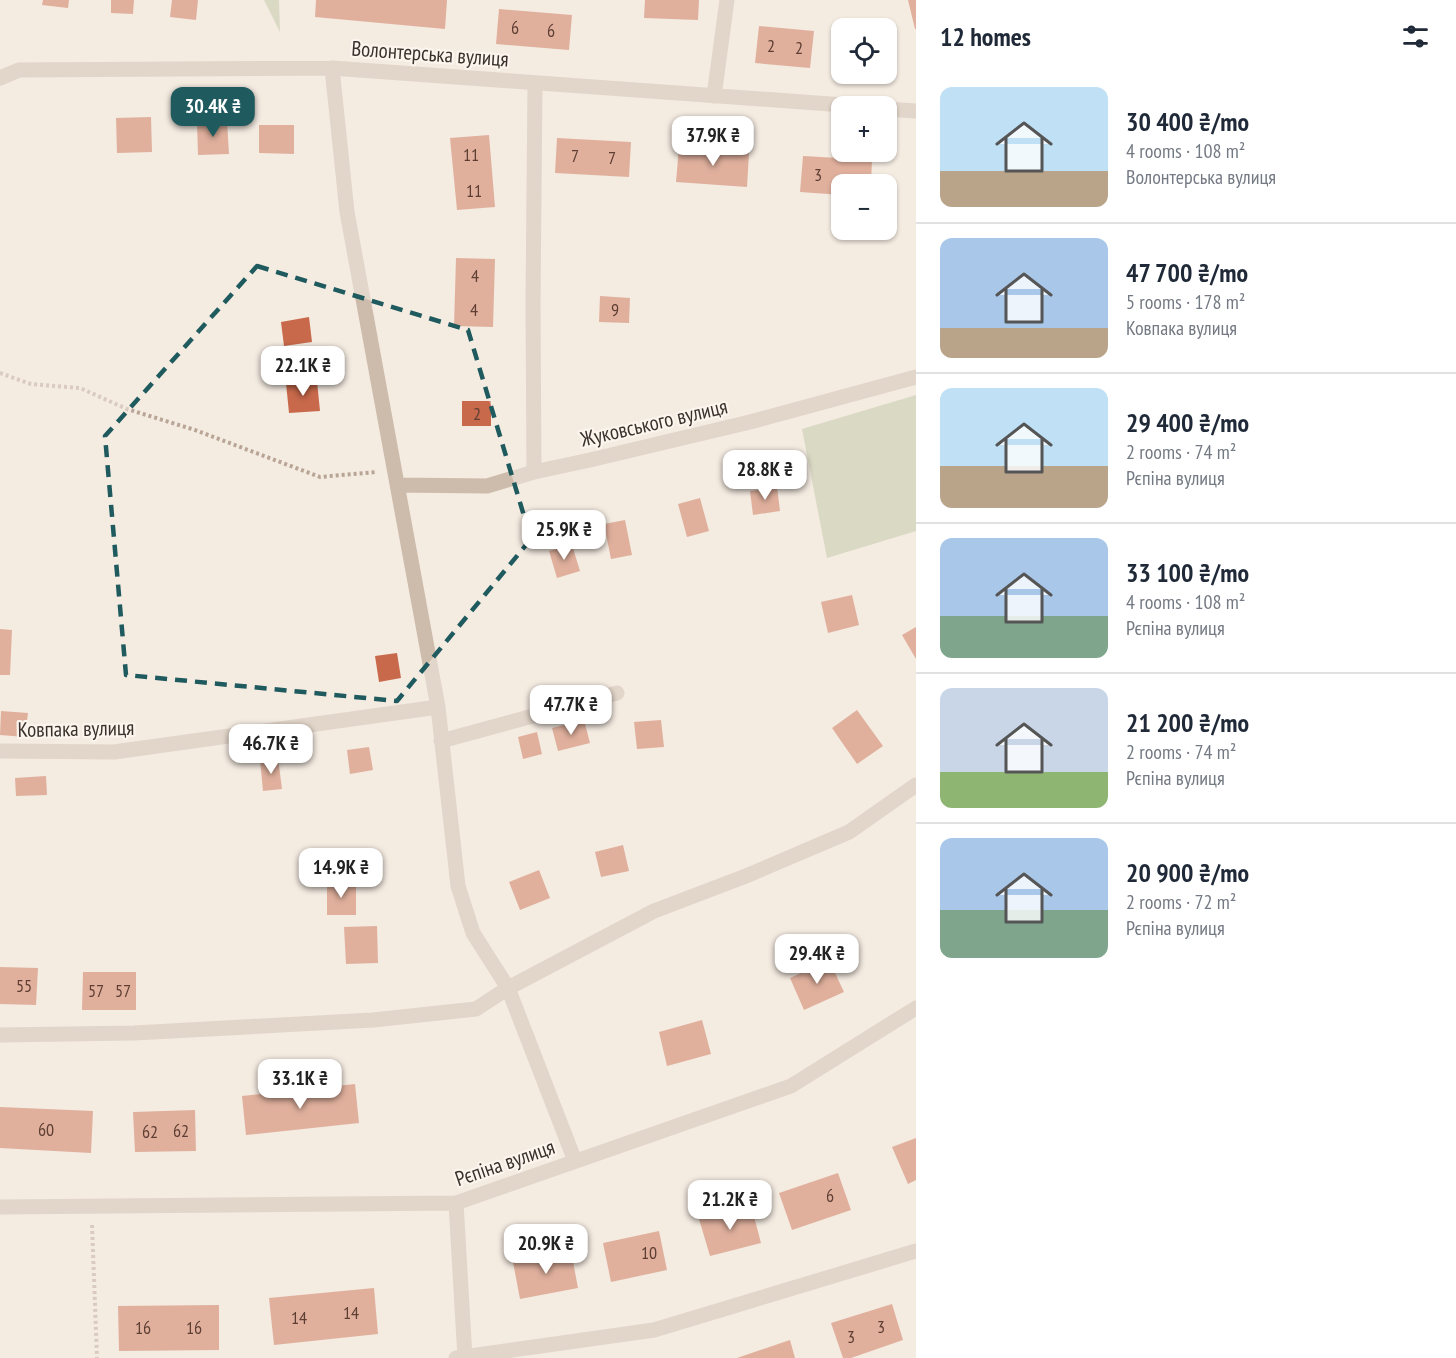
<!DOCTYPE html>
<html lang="en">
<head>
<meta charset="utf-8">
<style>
  :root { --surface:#fff; --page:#f2f2f3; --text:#1f2937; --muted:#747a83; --line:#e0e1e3; --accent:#1f5a5e }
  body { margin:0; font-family:"PT Sans Narrow",sans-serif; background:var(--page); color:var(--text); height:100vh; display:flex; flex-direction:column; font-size:22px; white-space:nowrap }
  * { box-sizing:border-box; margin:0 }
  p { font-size:20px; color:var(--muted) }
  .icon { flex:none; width:33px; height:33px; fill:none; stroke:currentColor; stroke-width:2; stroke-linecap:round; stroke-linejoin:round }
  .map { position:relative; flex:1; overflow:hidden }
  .panel { display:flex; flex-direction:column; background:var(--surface); width:540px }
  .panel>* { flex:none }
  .fabs { position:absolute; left:831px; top:18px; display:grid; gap:12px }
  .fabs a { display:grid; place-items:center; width:66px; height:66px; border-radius:12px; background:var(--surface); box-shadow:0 2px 4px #0004; font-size:30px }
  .price { position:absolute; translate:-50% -51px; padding:0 14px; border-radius:12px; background:#fff; color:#222; font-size:20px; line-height:39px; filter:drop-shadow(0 2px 3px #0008) }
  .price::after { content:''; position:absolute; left:50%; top:36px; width:18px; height:14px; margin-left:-9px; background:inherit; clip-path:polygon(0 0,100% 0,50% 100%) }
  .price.on { background:var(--accent); color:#fff }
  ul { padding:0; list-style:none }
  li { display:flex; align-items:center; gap:18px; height:150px; padding:0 24px }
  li+li { border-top:2px solid var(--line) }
  li span { display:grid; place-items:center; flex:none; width:168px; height:120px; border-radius:12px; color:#555 }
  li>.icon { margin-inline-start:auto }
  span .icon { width:72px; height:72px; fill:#fffc; stroke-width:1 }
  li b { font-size:26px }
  h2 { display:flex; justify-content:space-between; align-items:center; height:72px; padding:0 24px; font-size:26px }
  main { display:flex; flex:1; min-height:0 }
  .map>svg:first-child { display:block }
  .green { fill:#b8c4a0 }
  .building { fill:#c8694b }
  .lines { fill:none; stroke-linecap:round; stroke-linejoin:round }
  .path { stroke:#b9a596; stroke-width:4; stroke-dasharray:3 3; stroke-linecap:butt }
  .minor { stroke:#cdbbac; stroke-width:15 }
  .marked { fill:none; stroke:#1f5a5e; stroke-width:4.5; stroke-dasharray:12 8; stroke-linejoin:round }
  .labels { text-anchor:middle; stroke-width:4.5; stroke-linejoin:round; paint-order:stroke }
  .number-label { font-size:18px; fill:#5e3e33 }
  .street-label { font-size:21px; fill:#3b302b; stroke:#fbf5ee }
</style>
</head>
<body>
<main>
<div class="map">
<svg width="916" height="1358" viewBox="0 0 916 1358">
  <rect width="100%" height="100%" fill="#f4ebe1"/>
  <!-- green -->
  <path class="green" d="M264 0H279L280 32Z
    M916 395V531L827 558 802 429Z"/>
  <!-- building -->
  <path class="building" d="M43 0H69L68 8 42 5Z
    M111 0H134L133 14 111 13Z
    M172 0H198L196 20 170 17Z
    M316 0H447L445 29 315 17Z
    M645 0H699L698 20 644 18Z
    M908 0H916V29H915Z
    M499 9 572 15 569 50 496 44Z
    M759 26 814 31 810 68 755 63Z
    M151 117 152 152 117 153 116 118Z
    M227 121 229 154 198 155 197 122Z
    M259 125H294V154L259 153Z
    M489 135 495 207 457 210 450 138Z
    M557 138 631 142 629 177 555 173Z
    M679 147 749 153 747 187 676 182Z
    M803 156 872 160 871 184H842V195L800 192Z
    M456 258 495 259 493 327 454 326Z
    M600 296 630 298 629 323 599 322Z
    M309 317 312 342 284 346 281 322Z
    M317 381 320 411 289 413 286 383Z
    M462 401H491V426H462Z
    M777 487 780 511 753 515 750 491Z
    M700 498 709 531 687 537 678 504Z
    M625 520 632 555 611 559 604 524Z
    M572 545 580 571 557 578 549 551Z
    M852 595 859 625 828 633 821 602Z
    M916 627V659L902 635Z
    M0 629 12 630 10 675H0Z
    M397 653 401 678 379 682 375 656Z
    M857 710 883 746 857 764 832 728Z
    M1 711 28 713 25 737 0 735Z
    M584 720 590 743 558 751 552 728Z
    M661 720 664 747 637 749 634 722Z
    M537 732 542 754 523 759 518 737Z
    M369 747 373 770 350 774 347 750Z
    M278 758 282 789 263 791 260 760Z
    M46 776 47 795 16 796 15 778Z
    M623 845 629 871 601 877 595 852Z
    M539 870 550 898 520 910 509 882Z
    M327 883 356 884V915H327Z
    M377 926 378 963 346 964 344 927Z
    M829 960 844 992 804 1010 790 978Z
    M0 967 38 968 36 1005 0 1004Z
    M83 972H136V1010H82Z
    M702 1020 711 1054 667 1066 659 1032Z
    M355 1084 359 1123 246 1135 242 1096Z
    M0 1107 93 1111 91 1153 0 1148Z
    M195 1110 196 1151 135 1152 133 1112Z
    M916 1138V1180L908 1184 892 1147Z
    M838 1173 851 1210 792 1230 779 1193Z
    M751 1205 761 1243 710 1256 699 1219Z
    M659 1231 667 1270 611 1282 603 1243Z
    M571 1251 578 1288 520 1299 513 1262Z
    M374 1288 378 1334 274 1345 269 1298Z
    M892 1304 903 1340 851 1358H843L831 1323Z
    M219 1305V1350L119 1351 118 1306Z
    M790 1340 795 1358H737Z"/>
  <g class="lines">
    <!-- path -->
    <path class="path" d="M0 373 31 384 80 388 127 409 195 430 320 477 376 472
      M92 1225 97 1358"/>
    <!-- minor -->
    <path class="minor" d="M332 68 347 212 438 707 458 886 473 933 508 988 575 1161
      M0 78 19 70 332 68 858 106
      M714 96 727 0
      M886 109 916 111
      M534 472 533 304 535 83
      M398 485 487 486 534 472 590 460 750 422 916 377
      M441 741 617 693
      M0 751 114 752 438 707
      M0 1035 134 1033 373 1020 476 1009 508 988 654 911 746 876 849 832 916 785
      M456 1203 465 1358
      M0 1207 456 1203 791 1086 916 1008
      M456 1358 654 1330 916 1251"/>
  </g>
  <!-- marked area -->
  <path d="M0 0H916V1358H0ZM257 266 468 330 531 539 397 701 126 675 105 436Z" fill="#f4ebe1" fill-opacity=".55" fill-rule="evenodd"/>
  <path class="marked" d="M257 266 468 330 531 539 397 701 126 675 105 436Z"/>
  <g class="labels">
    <!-- number labels -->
    <g class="number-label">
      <text x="515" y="34">6</text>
      <text x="551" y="37">6</text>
      <text x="771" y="52">2</text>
      <text x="799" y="54">2</text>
      <text x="471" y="161">11</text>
      <text x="575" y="162">7</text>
      <text x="612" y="164">7</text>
      <text x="818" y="181">3</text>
      <text x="474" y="197">11</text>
      <text x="475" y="282">4</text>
      <text x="474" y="316">4</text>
      <text x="615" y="316">9</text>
      <text x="477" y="420">2</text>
      <text x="24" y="992">55</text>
      <text x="96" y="997">57</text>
      <text x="123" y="997">57</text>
      <text x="46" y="1136">60</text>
      <text x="181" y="1137">62</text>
      <text x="150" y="1138">62</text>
      <text x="830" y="1202">6</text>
      <text x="649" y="1259">10</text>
      <text x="351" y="1319">14</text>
      <text x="299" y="1324">14</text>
      <text x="881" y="1333">3</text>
      <text x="143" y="1334">16</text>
      <text x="194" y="1334">16</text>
      <text x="851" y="1343">3</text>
    </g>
    <!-- street labels -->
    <g class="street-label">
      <text transform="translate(430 54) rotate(4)" y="7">Волонтерська вулиця</text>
      <text transform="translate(654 423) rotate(-13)" y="7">Жуковського вулиця</text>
      <text transform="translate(76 729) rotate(-1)" y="7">Ковпака вулиця</text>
      <text transform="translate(505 1163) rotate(-19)" y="7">Рєпіна вулиця</text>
    </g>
  </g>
</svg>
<div class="fabs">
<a><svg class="icon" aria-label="locate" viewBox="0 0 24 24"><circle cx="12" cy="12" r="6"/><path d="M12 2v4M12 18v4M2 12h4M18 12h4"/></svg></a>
<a>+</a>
<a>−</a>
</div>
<b class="price on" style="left:213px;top:138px">30.4K ₴</b>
<b class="price" style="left:713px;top:167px">37.9K ₴</b>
<b class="price" style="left:303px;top:397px">22.1K ₴</b>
<b class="price" style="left:765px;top:501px">28.8K ₴</b>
<b class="price" style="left:564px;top:561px">25.9K ₴</b>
<b class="price" style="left:571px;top:736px">47.7K ₴</b>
<b class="price" style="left:271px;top:775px">46.7K ₴</b>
<b class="price" style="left:341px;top:899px">14.9K ₴</b>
<b class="price" style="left:817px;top:985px">29.4K ₴</b>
<b class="price" style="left:300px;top:1110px">33.1K ₴</b>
<b class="price" style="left:730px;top:1231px">21.2K ₴</b>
<b class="price" style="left:546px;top:1275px">20.9K ₴</b>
</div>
<section class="panel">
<h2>12 homes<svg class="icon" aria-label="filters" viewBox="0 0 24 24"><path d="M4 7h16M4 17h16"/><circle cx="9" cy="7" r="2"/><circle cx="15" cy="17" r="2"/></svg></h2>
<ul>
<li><span style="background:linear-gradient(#bfe0f5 70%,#b9a48a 0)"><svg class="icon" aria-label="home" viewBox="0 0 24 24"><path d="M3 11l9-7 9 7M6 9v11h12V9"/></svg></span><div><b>30 400 ₴/mo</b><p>4 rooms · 108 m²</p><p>Волонтерська вулиця</p></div></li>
<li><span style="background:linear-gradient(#a9c7e8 75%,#b9a48a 0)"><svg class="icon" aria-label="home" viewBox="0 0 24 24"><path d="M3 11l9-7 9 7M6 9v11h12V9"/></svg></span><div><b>47 700 ₴/mo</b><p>5 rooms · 178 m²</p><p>Ковпака вулиця</p></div></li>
<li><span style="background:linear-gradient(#bfe0f5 65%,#b9a48a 0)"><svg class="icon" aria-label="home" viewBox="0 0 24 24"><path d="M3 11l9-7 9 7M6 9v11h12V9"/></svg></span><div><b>29 400 ₴/mo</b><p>2 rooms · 74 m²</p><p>Рєпіна вулиця</p></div></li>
<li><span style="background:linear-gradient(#a9c7e8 65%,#7fa58c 0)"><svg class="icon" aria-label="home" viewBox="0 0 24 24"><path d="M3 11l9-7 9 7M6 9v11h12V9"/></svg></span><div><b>33 100 ₴/mo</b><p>4 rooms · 108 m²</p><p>Рєпіна вулиця</p></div></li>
<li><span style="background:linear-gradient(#c9d6e8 70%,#8fb573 0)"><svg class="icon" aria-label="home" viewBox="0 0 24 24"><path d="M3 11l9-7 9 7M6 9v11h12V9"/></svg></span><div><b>21 200 ₴/mo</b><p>2 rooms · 74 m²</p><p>Рєпіна вулиця</p></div></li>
<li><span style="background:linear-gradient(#a9c7e8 60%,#7fa58c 0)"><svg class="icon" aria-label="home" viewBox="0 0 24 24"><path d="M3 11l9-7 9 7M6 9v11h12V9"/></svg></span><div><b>20 900 ₴/mo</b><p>2 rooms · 72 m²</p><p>Рєпіна вулиця</p></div></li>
</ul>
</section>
</main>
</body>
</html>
